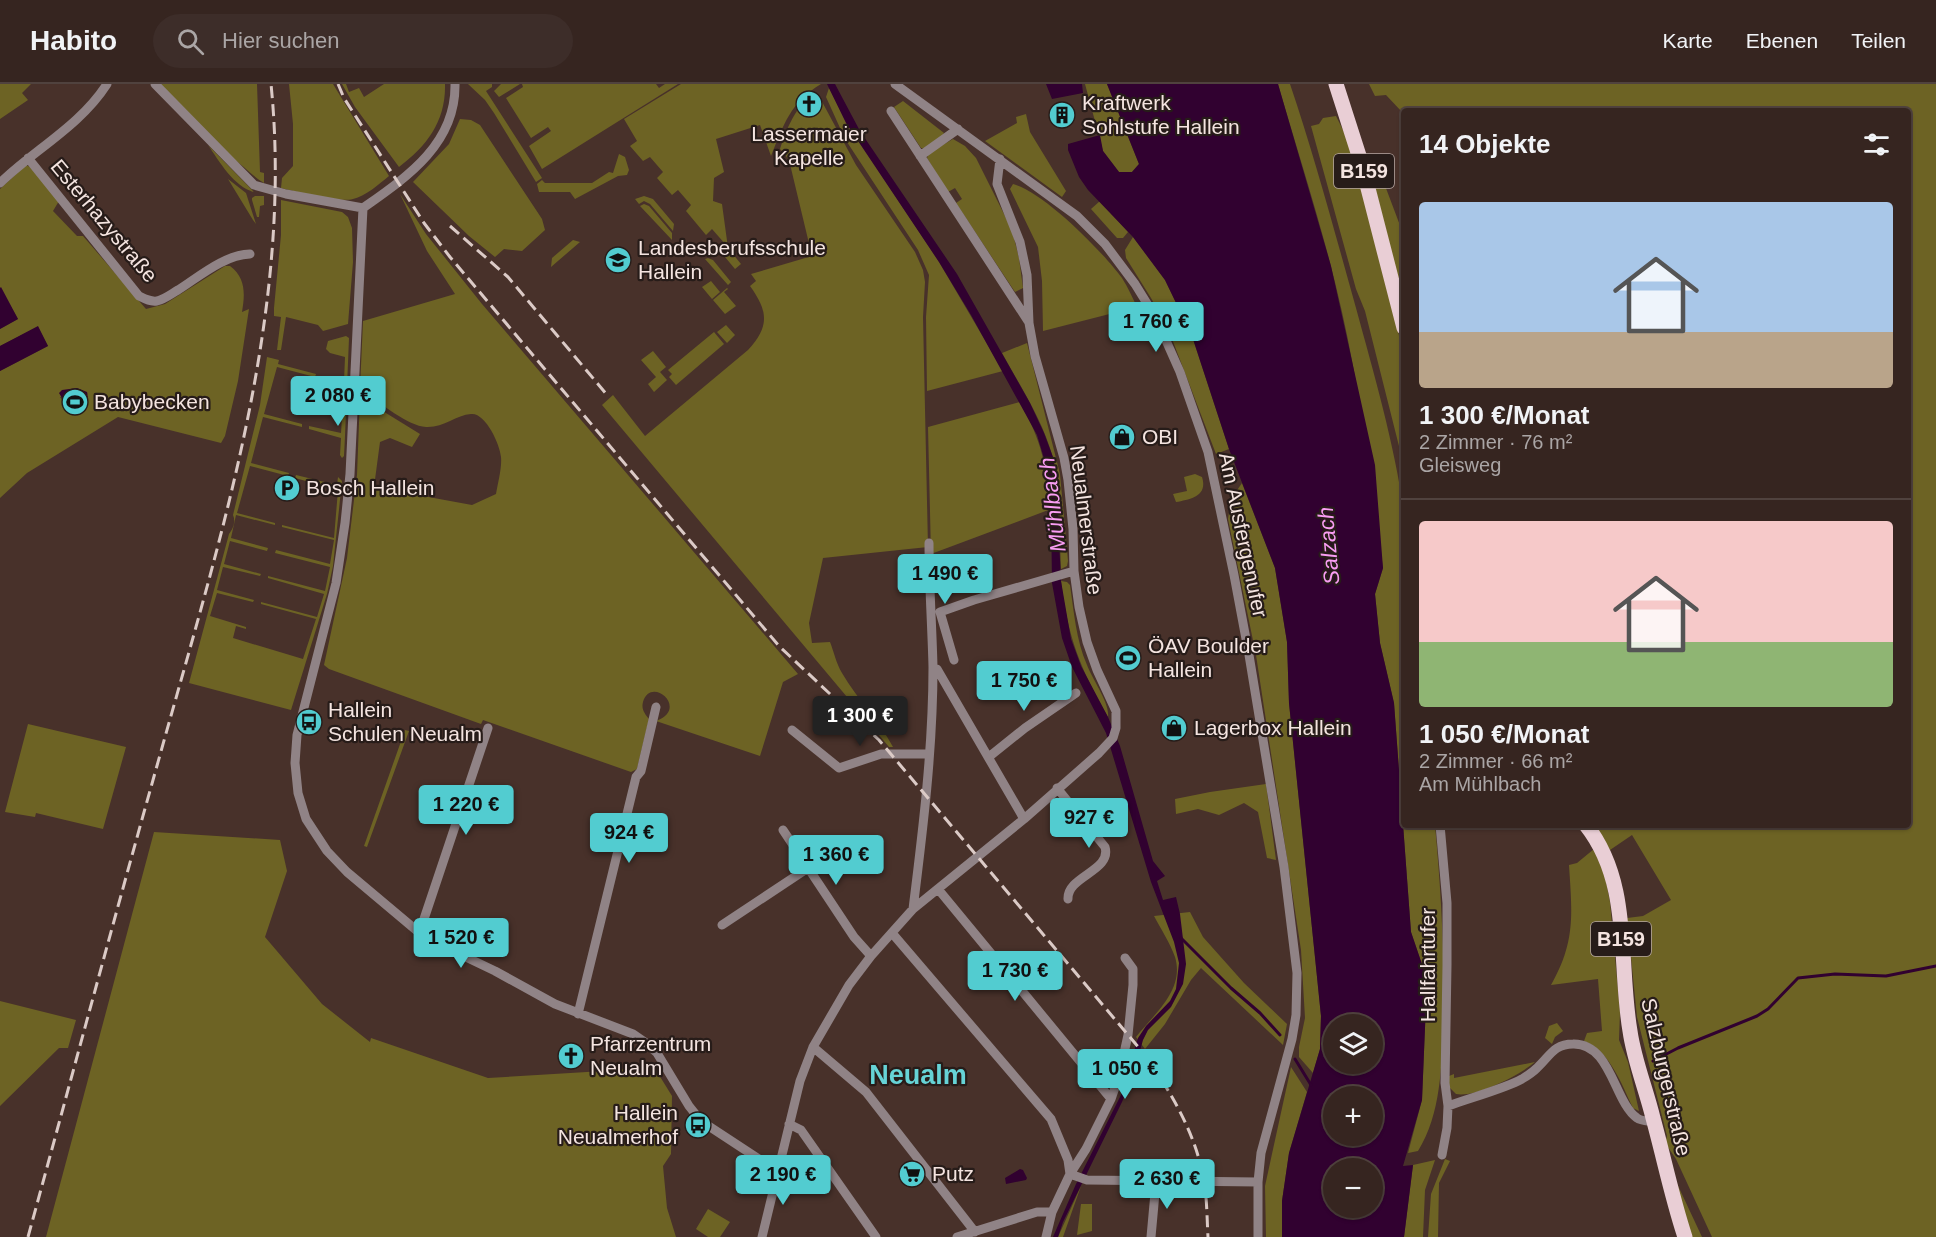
<!DOCTYPE html>
<html lang="de">
<head>
<meta charset="utf-8">
<style>
  :root { --surface:#362520; --page:#3d2d29; --text:#f1f3f6; --muted:#aaa5a5; --line:#50423e; --accent:#52ccd0 }
  body { margin:0; font-family:Helvetica,sans-serif; background:var(--page); color:var(--text); height:100vh; display:flex; flex-direction:column; font-size:22px; white-space:nowrap }
  * { box-sizing:border-box; margin:0 }
  p { font-size:20px; color:var(--muted) }
  .icon { flex:none; width:33px; height:33px; fill:none; stroke:currentColor; stroke-width:2; stroke-linecap:round; stroke-linejoin:round }
  .map { position:relative; flex:1; overflow:hidden }
  .sheet { position:absolute; left:1401px; top:24px; width:510px; height:720px; display:flex; flex-direction:column; background:var(--surface); border-radius:6px; box-shadow:0 2px 4px #0004,0 0 0 2px var(--line) }
  .sheet>* { flex:none }
  .buttons { position:absolute; left:1323px; top:930px; display:grid; gap:12px }
  .buttons a { display:grid; place-items:center; width:60px; height:60px; border-radius:50%; background:var(--surface); box-shadow:0 2px 4px #0004,0 0 0 2px var(--line); font-size:30px }
  .price { position:absolute; translate:-50% -51px; padding:0 14px; border-radius:6px; background:var(--accent); color:#111; font-size:20px; line-height:39px; filter:drop-shadow(0 2px 3px #0008) }
  .price::after { content:''; position:absolute; left:50%; top:36px; width:18px; height:14px; margin-left:-9px; background:inherit; clip-path:polygon(0 0,100% 0,50% 100%) }
  .price.current { background:#222; color:#fff }
  ul { padding:0; list-style:none }
  li { display:grid; align-content:center; gap:12px; height:318px; padding:0 18px }
  li+li { border-top:2px solid var(--line) }
  li span { display:grid; place-items:center; height:186px; border-radius:6px; color:#555 }
  li>.icon { margin-inline-start:auto }
  span .icon { width:108px; height:108px; fill:#fffc; stroke-width:1 }
  li b { font-size:26px }
  h2 { display:flex; justify-content:space-between; align-items:center; height:72px; padding:0 18px; font-size:26px }
  header { display:flex; align-items:center; gap:36px; box-sizing:border-box; height:84px; padding:0 30px; background:var(--surface); border-bottom:2px solid var(--line) }
  header strong { font-size:28px }
  nav { display:flex; gap:33px; margin-inline-start:auto; font-size:21px }
  .search { width:420px; height:54px; background:var(--page); display:flex; align-items:center; gap:15px; box-sizing:border-box; padding:0 21px; border-radius:33px; color:var(--muted); font-size:22px }
  .map>svg:first-child { display:block }
  .green { fill:#6d6324; fill-rule:evenodd }
  .water { fill:#310130; fill-rule:evenodd }
  .lines { fill:none; stroke-linecap:round; stroke-linejoin:round }
  .stream { stroke:#310130; stroke-width:3 }
  .street { stroke:#908386; stroke-width:9 }
  .primary { stroke:#e9ced5; stroke-width:15 }
  .rail { stroke:#dbcac6; stroke-width:3; stroke-dasharray:12 6; stroke-linecap:butt }
  .labels { text-anchor:middle; stroke-width:4.5; stroke-linejoin:round; paint-order:stroke }
  .shield { fill:#271c19; stroke:#b6a8a4; stroke-width:1.5 }
  .shield-label { font-size:20px; font-weight:bold; fill:#f4e4e0 }
  .poi-label { font-size:21px; fill:#f4e4e0; stroke:#271c19; text-anchor:start }
  .street-label { font-size:21px; fill:#f4e4e0; stroke:#271c19 }
  .water-label { font-size:22px; font-style:italic; fill:#f99df3; stroke:#271c19 }
  .district-label { font-size:27px; font-weight:bold; fill:#66d3d6; stroke:#271c19 }
</style>
</head>
<body>
<header>
<strong>Habito</strong>
<div class="search"><svg class="icon" aria-label="search" viewBox="0 0 24 24"><circle cx="10" cy="10" r="6"/><path d="M15 15l6 6"/></svg>Hier suchen</div>
<nav><a>Karte</a><a>Ebenen</a><a>Teilen</a></nav>
</header>
<div class="map">
<svg width="1936" height="1153" viewBox="0 0 1936 1153">
  <rect width="100%" height="100%" fill="#48312a"/>
  <!-- green -->
  <path class="green" d="M0 0H31L22 9 28 16 0 35Z
    M159 0H257L260 88 264 89V99C252 92 243 81 232 74Z
    M289 0H333L389 92C379 100 366 112 353 115 337 119 298 108 281 104L282 94 293 82V40Z
    M342 0H346L349 8 359 4 364 13 384 0H445C446 37 427 62 399 83L355 23Z
    M468 0H492V3L486 7 542 94 536 98 494 29 485 16Z
    M501 0H520L499 13 494 7Z
    M522 0H656L659 4 665 0H678L542 85 529 62 551 47 548 43 531 54 506 14 523 3Z
    M681 0H821C790 19 784 40 771 72L760 41 716 55 724 88 714 94 713 117 722 120 728 164 741 180 735 185 720 167 726 161 712 145 706 151 686 127 691 121 678 106 672 111 657 94 663 88 650 73 643 77 630 62 637 57 624 35Z
    M1085 0H1107L1139 80 1132 88H1119L1103 67Z
    M1278 0H1290C1315 74 1335 149 1356 224 1374 290 1395 362 1404 429V741H1435C1441 807 1445 872 1443 938 1442 980 1441 1031 1418 1067L1408 1069 1422 1016 1427 895 1411 848 1394 619 1380 559 1375 510 1383 484C1371 398 1361 312 1342 228 1325 151 1300 76 1278 0Z
    M1369 0H1936V1153H1712L1676 1075 1665 1059 1667 1052 1637 933 1627 834 1643 832 1671 816 1632 751 1610 766 1594 741H1908V27H1404V38L1402 28 1386 11 1375 12Z
    M829 4 847 39 939 178 1003 287 927 307 926 233 929 191 918 166 845 55 826 13Z
    M815 11 819 12 856 81 915 168 923 186 925 198 923 233 928 463 823 474 809 539 812 559 830 558C834 568 836 579 842 589 857 615 879 636 893 663H889L602 321 613 311 645 352 748 266C770 242 768 227 750 202L756 197 751 190 812 172 789 76 780 65C786 47 796 19 815 11Z
    M903 17 944 49 941 54 926 65 921 64 894 23Z
    M1026 30 1030 48 1066 107 1062 113 985 57 1017 39 1016 33Z
    M1336 32 1347 54 1364 107 1404 272V382L1365 227 1356 205 1311 42 1319 40 1323 34Z
    M460 35 471 36 480 41 542 135 545 146 522 167 504 165 495 173 469 152 413 98 449 60Z
    M953 55 965 62 976 74 1012 146 1019 174 1023 204 1015 208 956 119 962 115 955 104 948 108 927 74 929 69Z
    M208 61 254 108C234 103 219 77 208 61Z
    M619 70 625 73 629 86 627 91 618 92 575 115 570 108H539L537 100 542 96 545 99H592L609 88 613 89Z
    M26 81 30 83 59 117 53 127 77 152H83L146 225 165 220 225 182H230C246 194 245 210 242 228L249 225 238 297 225 352 221 359 118 333 27 389 0 414V287L48 262 38 243 0 262V245L18 235 0 204V105ZM88 312 82 324 72 330 66 325 65 319 60 313Z
    M1371 88 1381 91 1404 152V217Z
    M228 95 246 109 256 140 253 136Z
    M1013 100C1044 108 1102 167 1122 194 1128 203 1132 213 1137 223L1043 247 1042 197 1038 163 1010 105Z
    M400 110 426 150 482 220 798 590 783 598 760 672 656 637C690 625 651 591 643 618 641 625 645 630 649 635L637 685 631 688 483 636 481 640 329 585 324 581 347 474 357 391 360 313 420 350 412 363 390 354 380 358 374 403 472 421 496 410C498 398 502 384 501 373 500 360 485 328 471 330 456 331 443 344 426 343 408 342 381 319 365 309L360 304 363 237 455 210 427 167Z
    M255 112H264V121L260 122 259 133H257L252 116V114Z
    M644 112 653 115 674 140 673 147 650 120 644 117 639 120 635 115Z
    M281 116 342 128 348 133 352 144 353 178 348 240 323 247 318 241 286 233 281 266H277L281 233 274 232V224L281 151Z
    M1100 117 1128 148 1123 154H1117L1091 125Z
    M644 120 649 122 672 149V156L640 122Z
    M1133 153 1165 196 1192 252 1229 365 1216 370 1169 247 1151 214 1126 174 1125 166Z
    M573 156 580 158 551 183 552 174Z
    M708 174 713 176 731 198 728 201 705 175Z
    M711 197 720 208 712 215 702 203Z
    M727 204 728 205 724 208 736 222 725 230 713 216Z
    M726 241 735 251 727 259 717 248Z
    M714 248 724 260 676 301 669 293 672 290 668 286Z
    M346 252 349 254 345 352 344 372 342 374 340 371 341 354 309 345V342L341 349 344 301 322 295 323 292 344 297 345 273 330 269 326 265 328 257Z
    M1027 259 1060 390 1068 477 1067 482 1061 485C1059 449 1062 409 1053 374 1043 336 1020 302 1002 269Z
    M653 267 666 283 660 288 667 296 654 308 648 300 656 293 641 276Z
    M267 273 279 276 278 280 316 290 315 293 277 283 264 330 302 340V343L263 333 251 379 289 389 288 392 250 382 237 429 275 439V441L236 431 231 454 268 464 267 467 230 457 224 480 261 490 260 492 223 483 217 506 254 516 253 518 217 509 210 532 246 543V545L236 542 233 554 303 575 316 535 261 520V518L317 533 324 510 268 494V492L325 507 330 483 275 469 276 466 330 480 334 456 282 443V441L334 454 338 406 295 394 296 391 337 401 338 393 342 397 333 482 327 510 291 626 189 599 229 450C233 445 236 437 233 431L260 321Z
    M1020 318C1042 358 1046 380 1051 425L931 470 928 343Z
    M1195 390 1202 393C1208 412 1191 415 1176 418L1173 410 1187 407 1184 393Z
    M1242 399 1275 484 1287 558 1289 619 1321 932 1320 965 1313 989 1299 973V963L1305 934 1301 866 1256 571 1228 435 1231 415Z
    M1061 497 1067 498 1070 501C1074 528 1076 556 1087 581 1092 595 1110 619 1108 633 1080 584 1068 554 1061 497Z
    M28 640 126 663 103 745 36 729 35 733 5 728Z
    M405 646 409 647 367 763 364 762Z
    M1266 700 1276 776 1267 774 1258 728 1244 719 1219 731 1198 725 1176 730 1175 715 1210 708Z
    M154 748 280 756 287 787 265 853 322 920 370 958 371 954 488 994 620 986 651 978 672 1012 671 1070 663 1082 667 1124 676 1153H46Z
    M1594 765 1605 792 1610 818 1620 928 1619 956 1628 978 1639 1027 1633 1024C1622 1001 1610 967 1584 957L1587 949 1602 947 1598 895 1551 901C1576 857 1572 829 1569 781L1577 779Z
    M1190 828 1203 853 1244 899 1287 940 1283 961 1201 884 1191 896 1165 940 1145 965 1136 953C1154 930 1185 906 1175 873 1170 859 1161 845 1154 832Z
    M0 917 76 936 68 964H59L0 1022Z
    M1557 939 1563 947 1555 953 1552 960 1545 954 1549 942Z
    M1535 978C1520 991 1475 1014 1456 1010L1448 1002 1449 992 1454 990V994Z
    M1291 983 1307 1008 1289 1069 1282 1117V1153H1266L1265 1102Z
    M1445 1075 1450 1077 1439 1099 1438 1153H1428L1431 1110Z
    M1435 1076 1425 1106 1423 1153H1404L1413 1081Z
    M1673 1091 1702 1153H1691Z
    M1081 1102 1063 1153H1058Z
    M1081 1120H1092V1147L1077 1151Z
    M708 1125 730 1138 720 1153H708L696 1145Z"/>
  <!-- water -->
  <path class="water" d="M827 0H835L860 47 957 190 1030 319 1044 349 1053 373 1056 394 1061 497 1071 555 1081 582 1108 633 1120 662 1153 777 1165 792 1157 797 1163 816 1176 813 1180 830 1186 880 1183 900 1171 923 1148 946 1143 956 1133 991 1122 1018 1063 1138 1058 1153H1053L1076 1100 1121 1011 1138 954 1146 942 1170 917 1176 905 1179 879 1174 858 1151 798 1106 649 1072 583 1062 554 1052 499 1051 425 1046 381 1037 351 971 231 939 178 846 39Z
    M1046 0H1082L1083 9 1052 15Z
    M1107 0H1278L1331 182 1375 381 1383 484 1375 510 1380 559 1394 619 1411 848 1427 895 1422 1016 1403 1082 1413 1081 1404 1153H1282V1117L1289 1069 1320 965 1321 932 1289 619 1287 558 1275 484 1229 365 1192 252 1165 196 1133 153 1088 106 1079 93 1068 66V60L1100 51 1103 67 1119 88H1132L1139 80ZM1334 940H1372V980H1334ZM1334 1012H1372V1052H1334ZM1334 1084H1372V1124H1334Z
    M1 203 18 235 0 245V204Z
    M38 242 48 262 0 287V262Z
    M77 304 87 308C90 318 80 329 70 330L66 327 65 319 59 309 62 306Z
    M1020 1085 1023 1086 1027 1094 1026 1096 1006 1100 1005 1094Z"/>
  <g class="lines">
    <!-- stream -->
    <path class="stream" d="M1181 854 1231 904 1260 929 1280 951
      M1295 975 1311 1001
      M1653 977 1678 964 1757 932 1768 925 1798 894 1835 890 1886 892 1936 882"/>
    <!-- street -->
    <path class="street" d="M155 0 254 101 286 110 363 124
      M455 0C456 60 407 93 363 124L350 390 345 439 336 499 297 651 295 679 298 709 306 735 327 767 347 788 416 846 447 864 495 887 555 920 633 950 646 959 657 969 689 1022 701 1037 765 1079 778 1084
      M895 0 1077 132 1105 160 1135 200 1156 234 1180 288 1208 368 1234 491 1249 571 1284 783 1297 889 1296 931 1292 955 1261 1069 1258 1098V1153
      M891 27 1028 237
      M920 72 958 45
      M28 74 139 212C145 215 150 218 157 217 165 215 171 210 178 206 200 192 224 171 250 170
      M0 99C35 65 80 42 107 0
      M954 576 940 528 974 516 1074 487
      M933 584 937 585 1024 735
      M792 646 839 684 881 670H929
      M990 672 1025 644 1076 609
      M1057 704 1105 763C1112 787 1067 792 1068 815
      M1440 741 1447 819V881L1445 999 1448 1022 1447 1044 1442 1071
      M783 746 854 853 871 872
      M938 805 1111 1015
      M913 825C923 745 933 664 933 583 932 542 929 500 929 459
      M722 841 808 784
      M416 846 423 838 488 644
      M892 849 1051 1035 1068 1076 1070 1090 1087 1096 1258 1098
      M578 930 636 693 641 687 656 623
      M813 963 866 1008 975 1148
      M1448 1022C1469 1014 1504 1005 1522 995 1527 992 1533 988 1537 984 1550 972 1554 960 1573 960 1611 959 1614 1018 1637 1034 1641 1037 1648 1037 1654 1038
      M789 1040 801 1046 876 1153
      M762 1153 800 997 813 963 849 901 871 872 913 825 1024 735 1099 669 1113 654 1116 644V627L1097 586 1087 558 1079 523 1074 487 1073 445 1068 396 1064 374 1035 272 1029 239 1027 191 1020 158 997 100 1000 75
      M957 1153 1037 1128H1052
      M1046 1153 1052 1128 1070 1090 1086 1065 1111 1015 1119 992 1128 951 1133 901V885L1125 874
      M1151 1153 1156 1098"/>
    <!-- primary -->
    <path class="primary" d="M1336 0 1362 81 1404 244
      M1586 741C1632 799 1618 877 1630 947 1634 976 1646 1005 1653 1034 1664 1074 1672 1114 1685 1153"/>
    <!-- rail -->
    <path class="rail" d="M338 0 344 14 424 139 450 173 779 562 879 656 1145 971C1172 1010 1196 1050 1204 1097 1207 1115 1207 1135 1208 1153
      M450 142 508 193 608 312
      M28 1153C72 992 115 831 160 671 220 455 294 227 271 0"/>
  </g>
  <!-- icons -->
  <defs>
    <symbol id="church-disc" viewBox="-11 -11 22 22"><circle r="9.5" fill="#52ccd0" stroke="#271c19"/><path d="M-1.2-6h2.4v3.5h3.3v2.4h-3.3V6h-2.4V-.1h-3.3v-2.4h3.3Z" fill="#111"/></symbol>
    <symbol id="building-disc" viewBox="-11 -11 22 22"><circle r="9.5" fill="#52ccd0" stroke="#271c19"/><path d="M-4-6H4V6H1V3H-1V6H-4ZM-2.5-4.3h1.7v1.8h-1.7ZM.8-4.3h1.7v1.8H.8ZM-2.5-1h1.7V.8h-1.7ZM.8-1h1.7V.8H.8Z" fill="#111"/></symbol>
    <symbol id="school-disc" viewBox="-11 -11 22 22"><circle r="9.5" fill="#52ccd0" stroke="#271c19"/><path d="M0-5L7-2L0 1L-7-2ZM-4 1L0 2.5L4 1V4Q0 6-4 4Z" fill="#111"/></symbol>
    <symbol id="stadium-disc" viewBox="-11 -11 22 22"><circle r="9.5" fill="#52ccd0" stroke="#271c19"/><path d="M0-5a6.5 5 0 1 0 0 10a6.5 5 0 1 0 0-10ZM-3.5-1.8h7v3.6h-7Z" fill="#111"/></symbol>
    <symbol id="shop-disc" viewBox="-11 -11 22 22"><circle r="9.5" fill="#52ccd0" stroke="#271c19"/><path d="M-5-2.5h2.3a2.7 3.5 0 0 1 5.4 0H5L5.5 6h-11ZM-1.5-2.5h3a1.5 2.3 0 0 0-3 0Z" fill="#111"/></symbol>
    <symbol id="parking-disc" viewBox="-11 -11 22 22"><circle r="9.5" fill="#52ccd0" stroke="#271c19"/><path d="M-3.5-5.5H1a3.5 3.5 0 0 1 0 7H-1V5.5H-3.5ZM-1-3.4V-.6H.8a1.4 1.4 0 0 0 0-2.8Z" fill="#111"/></symbol>
    <symbol id="bus-disc" viewBox="-11 -11 22 22"><circle r="9.5" fill="#52ccd0" stroke="#271c19"/><path d="M-5-6H5V4H4V6H2V4H-2V6H-4V4H-5ZM-3.5-4V0h7V-4ZM-3.5 1.2v1.5H-2V1.2ZM2 1.2v1.5H3.5V1.2Z" fill="#111"/></symbol>
    <symbol id="supermarket-disc" viewBox="-11 -11 22 22"><circle r="9.5" fill="#52ccd0" stroke="#271c19"/><path d="M-6-5.5h2.5l.6 2H6L4.5 2H-2.5L-4.4-4H-6ZM-1.5 3.2a1.3 1.3 0 1 0 .1 0ZM3 3.2a1.3 1.3 0 1 0 .1 0Z" fill="#111"/></symbol>
  </defs>
  <g fill-rule="evenodd">
    <use href="#church-disc" x="794" y="5" width="30" height="30"/>
    <use href="#building-disc" x="1047" y="16" width="30" height="30"/>
    <use href="#school-disc" x="603" y="161" width="30" height="30"/>
    <use href="#stadium-disc" x="60" y="303" width="30" height="30"/>
    <use href="#shop-disc" x="1107" y="338" width="30" height="30"/>
    <use href="#parking-disc" x="272" y="389" width="30" height="30"/>
    <use href="#stadium-disc" x="1113" y="559" width="30" height="30"/>
    <use href="#bus-disc" x="294" y="623" width="30" height="30"/>
    <use href="#shop-disc" x="1159" y="629" width="30" height="30"/>
    <use href="#church-disc" x="556" y="957" width="30" height="30"/>
    <use href="#bus-disc" x="683" y="1026" width="30" height="30"/>
    <use href="#supermarket-disc" x="897" y="1075" width="30" height="30"/>
  </g>
  <g class="labels">
    <!-- shield labels -->
    <g class="shield">
      <rect x="1334" y="70" width="60" height="34" rx="4.5"/>
      <rect x="1591" y="838" width="60" height="34" rx="4.5"/>
    </g>
    <g class="shield-label">
      <text x="1364" y="94">B159</text>
      <text x="1621" y="862">B159</text>
    </g>
    <!-- poi labels -->
    <g class="poi-label">
      <text x="1082" y="26">Kraftwerk<tspan x="1082" dy="24">Sohlstufe Hallein</tspan></text>
      <text x="809" y="57" text-anchor="middle">Lassermaier<tspan x="809" dy="24">Kapelle</tspan></text>
      <text x="638" y="171">Landesberufsschule<tspan x="638" dy="24">Hallein</tspan></text>
      <text x="94" y="325">Babybecken</text>
      <text x="1142" y="360">OBI</text>
      <text x="306" y="411">Bosch Hallein</text>
      <text x="1148" y="569">ÖAV Boulder<tspan x="1148" dy="24">Hallein</tspan></text>
      <text x="328" y="633">Hallein<tspan x="328" dy="24">Schulen Neualm</tspan></text>
      <text x="1194" y="651">Lagerbox Hallein</text>
      <text x="590" y="967">Pfarrzentrum<tspan x="590" dy="24">Neualm</tspan></text>
      <text x="678" y="1036" text-anchor="end">Hallein<tspan x="678" dy="24">Neualmerhof</tspan></text>
      <text x="932" y="1097">Putz</text>
    </g>
    <!-- street labels -->
    <g class="street-label">
      <text transform="translate(104 137) rotate(50)" y="7">Esterhazystraße</text>
      <text transform="translate(1086 436) rotate(83)" y="7">Neualmerstraße</text>
      <text transform="translate(1243 451) rotate(78)" y="7">Am Ausfergenufer</text>
      <text transform="translate(1428 881) rotate(-90)" y="7">Hallfahrtufer</text>
      <text transform="translate(1666 993) rotate(77)" y="7">Salzburgerstraße</text>
    </g>
    <!-- water labels -->
    <g class="water-label">
      <text transform="translate(1052 421) rotate(-97)" y="8">Mühlbach</text>
      <text transform="translate(1328 462) rotate(-95)" y="8">Salzach</text>
    </g>
    <!-- district labels -->
    <g class="district-label">
      <text x="918" y="1000">Neualm</text>
    </g>
  </g>
</svg>
<div class="buttons">
<a><svg class="icon" aria-label="layers" viewBox="0 0 24 24"><path d="M12 4l9 5-9 5-9-5zM3 14l9 5 9-5"/></svg></a>
<a>+</a>
<a>−</a>
</div>
<b class="price" style="left:1156px;top:269px">1 760 €</b>
<b class="price" style="left:338px;top:343px">2 080 €</b>
<b class="price" style="left:945px;top:521px">1 490 €</b>
<b class="price" style="left:1024px;top:628px">1 750 €</b>
<b class="price current" style="left:860px;top:663px">1 300 €</b>
<b class="price" style="left:466px;top:752px">1 220 €</b>
<b class="price" style="left:1089px;top:765px">927 €</b>
<b class="price" style="left:629px;top:780px">924 €</b>
<b class="price" style="left:836px;top:802px">1 360 €</b>
<b class="price" style="left:461px;top:885px">1 520 €</b>
<b class="price" style="left:1015px;top:918px">1 730 €</b>
<b class="price" style="left:1125px;top:1016px">1 050 €</b>
<b class="price" style="left:783px;top:1122px">2 190 €</b>
<b class="price" style="left:1167px;top:1126px">2 630 €</b>
<section class="sheet">
<h2>14 Objekte<svg class="icon" aria-label="filters" viewBox="0 0 24 24"><path d="M4 7h16M4 17h16"/><circle cx="9" cy="7" r="2"/><circle cx="15" cy="17" r="2"/></svg></h2>
<ul>
<li><span style="background:linear-gradient(#a9c7e8 70%,#b9a48a 0)"><svg class="icon" aria-label="home" viewBox="0 0 24 24"><path d="M3 11l9-7 9 7M6 9v11h12V9"/></svg></span><div><b>1 300 €/Monat</b><p>2 Zimmer · 76 m²</p><p>Gleisweg</p></div></li>
<li><span style="background:linear-gradient(#f6c9c9 65%,#8fb573 0)"><svg class="icon" aria-label="home" viewBox="0 0 24 24"><path d="M3 11l9-7 9 7M6 9v11h12V9"/></svg></span><div><b>1 050 €/Monat</b><p>2 Zimmer · 66 m²</p><p>Am Mühlbach</p></div></li>
</ul>
</section>
</div>
</body>
</html>
